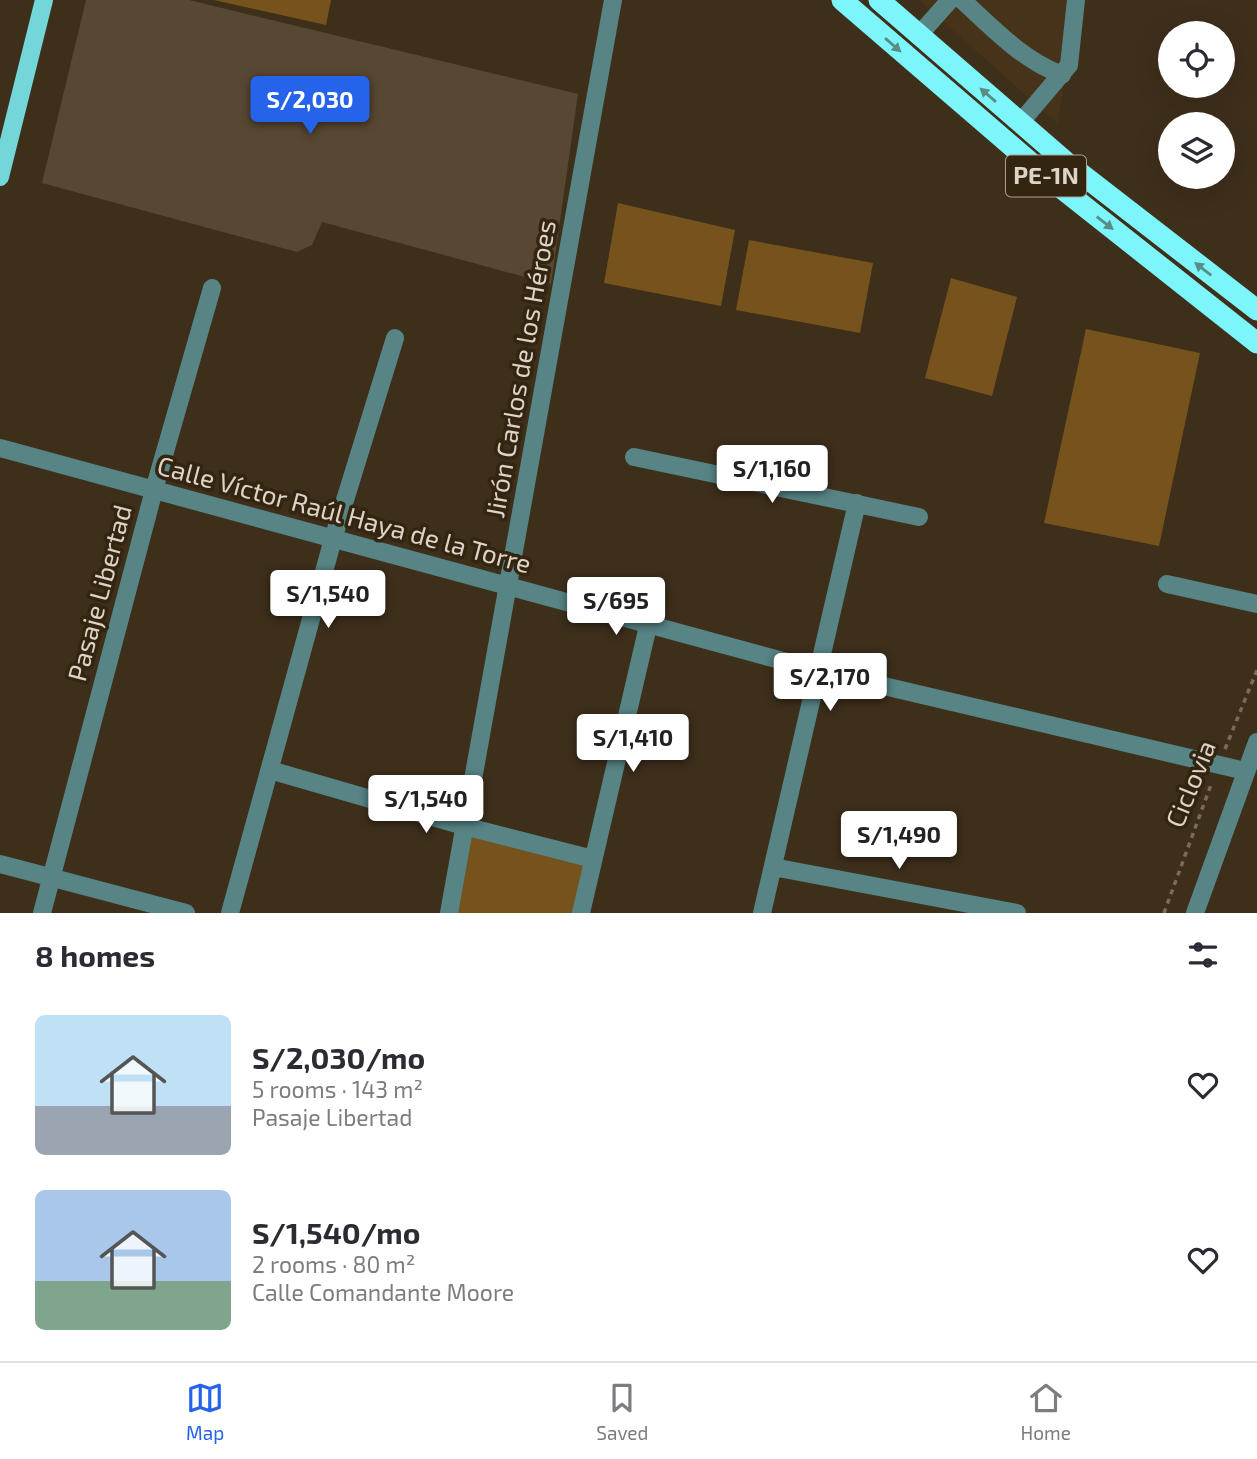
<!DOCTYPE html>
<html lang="en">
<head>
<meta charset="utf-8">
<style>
  :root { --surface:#fff; --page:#f7f7f7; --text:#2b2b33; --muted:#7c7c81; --line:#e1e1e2; --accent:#2563eb }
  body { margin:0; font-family:"Exo 2",sans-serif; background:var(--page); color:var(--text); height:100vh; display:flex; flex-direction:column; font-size:26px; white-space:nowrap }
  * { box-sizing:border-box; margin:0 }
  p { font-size:23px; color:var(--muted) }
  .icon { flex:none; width:38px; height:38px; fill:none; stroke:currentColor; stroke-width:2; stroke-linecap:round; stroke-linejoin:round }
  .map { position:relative; height:913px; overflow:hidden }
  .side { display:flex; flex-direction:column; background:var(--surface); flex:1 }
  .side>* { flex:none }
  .controls { position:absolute; left:1158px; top:21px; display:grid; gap:14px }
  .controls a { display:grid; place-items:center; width:77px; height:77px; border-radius:50%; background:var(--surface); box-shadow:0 7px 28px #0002; font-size:35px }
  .price { position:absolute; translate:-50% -60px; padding:0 16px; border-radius:7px; background:#fff; color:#222; font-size:23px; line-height:46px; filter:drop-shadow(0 2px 4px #0008) }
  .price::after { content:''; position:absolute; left:50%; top:42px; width:21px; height:16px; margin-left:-10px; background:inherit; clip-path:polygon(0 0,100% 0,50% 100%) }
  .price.active { background:var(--accent); color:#fff }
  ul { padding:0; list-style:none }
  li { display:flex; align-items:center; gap:21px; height:175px; padding:0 35px }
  li span { display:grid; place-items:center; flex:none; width:196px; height:140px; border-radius:10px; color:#555 }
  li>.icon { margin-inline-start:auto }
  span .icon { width:84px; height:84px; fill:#fffc; stroke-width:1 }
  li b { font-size:30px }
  h2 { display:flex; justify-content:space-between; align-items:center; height:84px; padding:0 35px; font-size:30px }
  .tabs { display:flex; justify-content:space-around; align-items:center; height:98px; border-top:2px solid var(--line); background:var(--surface); font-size:19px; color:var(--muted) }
  .tabs a { display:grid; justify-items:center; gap:4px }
  .tabs .active { color:var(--accent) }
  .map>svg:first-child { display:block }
  .built { fill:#473319 }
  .green { fill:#76521c }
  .building { fill:#584732 }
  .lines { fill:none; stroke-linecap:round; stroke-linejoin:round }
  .path { stroke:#796c5b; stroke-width:3.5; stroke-dasharray:5 5; stroke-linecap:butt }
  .minor { stroke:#578485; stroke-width:18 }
  .major { stroke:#73d6d9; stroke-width:18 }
  .highway { stroke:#7cf6fa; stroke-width:21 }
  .oneway { fill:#588e86 }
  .labels { text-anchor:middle; stroke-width:7; stroke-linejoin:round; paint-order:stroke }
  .shield { fill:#342511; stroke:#aaa091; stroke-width:2 }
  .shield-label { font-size:24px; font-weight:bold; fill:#ddd4c8 }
  .street-label { font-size:26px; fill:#ddd4c8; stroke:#342511 }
</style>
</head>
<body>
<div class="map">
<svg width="1257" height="913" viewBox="0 0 1257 913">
  <rect width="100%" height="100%" fill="#3e2f1b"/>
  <!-- built -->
  <path class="built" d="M919 0H1077L1058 124Z"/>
  <!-- green -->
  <path class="green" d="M214 0H331L326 25Z
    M618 203 735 230 721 306 604 283Z
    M749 240 873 263 860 333 736 310Z
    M951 278 1017 297 992 396 925 378Z
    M1086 329 1200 353 1159 546 1044 523Z
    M468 832 588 863 576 913H453Z"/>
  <!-- building -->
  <path class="building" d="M86 0H189L578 94 551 284 322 222 312 245 297 252 42 183Z"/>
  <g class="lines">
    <!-- path -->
    <path class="path" d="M1225 749 1257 670
      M1164 913 1212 782"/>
    <!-- minor -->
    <path class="minor" d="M962 0C994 29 1021 59 1062 75
      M918 36 950 0
      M1020 123 1069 65 1076 0
      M0 448 820 671 1245 771
      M634 457 919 517
      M1167 584 1257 604
      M270 770 464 826 593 859
      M0 864 186 913
      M773 867 1017 913
      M42 913 154 490 212 288
      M230 913 333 539 395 338
      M449 913 613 0
      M581 913 648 626
      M762 913 857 503
      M1195 913 1257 742"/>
    <!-- major -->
    <path class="major" d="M0 177 44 0"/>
    <!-- highway -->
    <path class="highway" d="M842 0 1051 180 1257 343
      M879 0 1066 162 1257 310"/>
  </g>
  <!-- one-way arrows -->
  <defs><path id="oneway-solid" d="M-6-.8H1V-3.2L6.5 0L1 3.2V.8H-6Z" transform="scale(1.75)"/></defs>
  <g class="oneway">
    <use href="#oneway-solid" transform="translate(893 45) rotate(41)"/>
    <use href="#oneway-solid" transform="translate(988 95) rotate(-139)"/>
    <use href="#oneway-solid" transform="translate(1105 223) rotate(38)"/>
    <use href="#oneway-solid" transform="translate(1203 269) rotate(-142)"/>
  </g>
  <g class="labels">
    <!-- shield labels -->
    <rect class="shield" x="1006" y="155.5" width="80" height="41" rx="5"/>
    <g class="shield-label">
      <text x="1046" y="184">PE-1N</text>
    </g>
    <!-- street labels -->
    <g class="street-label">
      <text transform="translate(521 369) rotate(-80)" y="9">Jirón Carlos de los Héroes</text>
      <text transform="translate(344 515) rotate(15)" y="9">Calle Víctor Raúl Haya de la Torre</text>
      <text transform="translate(100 593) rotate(-75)" y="9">Pasaje Libertad</text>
      <text transform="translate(1191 784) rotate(-68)" y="9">Ciclovia</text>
    </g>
  </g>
</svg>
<div class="controls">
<a><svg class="icon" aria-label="locate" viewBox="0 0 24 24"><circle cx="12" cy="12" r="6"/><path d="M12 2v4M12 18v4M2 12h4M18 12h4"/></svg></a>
<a><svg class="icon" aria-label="layers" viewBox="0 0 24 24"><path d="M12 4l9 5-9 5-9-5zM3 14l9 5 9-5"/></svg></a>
</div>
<b class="price active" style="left:310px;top:136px">S/2,030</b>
<b class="price" style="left:772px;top:505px">S/1,160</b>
<b class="price" style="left:328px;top:630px">S/1,540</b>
<b class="price" style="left:616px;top:637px">S/695</b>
<b class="price" style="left:830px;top:713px">S/2,170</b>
<b class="price" style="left:633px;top:774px">S/1,410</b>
<b class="price" style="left:426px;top:835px">S/1,540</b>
<b class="price" style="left:899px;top:871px">S/1,490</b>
</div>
<section class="side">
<h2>8 homes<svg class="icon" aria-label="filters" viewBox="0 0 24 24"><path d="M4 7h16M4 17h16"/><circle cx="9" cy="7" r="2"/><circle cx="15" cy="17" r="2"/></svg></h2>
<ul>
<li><span style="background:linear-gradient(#bfe0f5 65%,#9aa5b1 0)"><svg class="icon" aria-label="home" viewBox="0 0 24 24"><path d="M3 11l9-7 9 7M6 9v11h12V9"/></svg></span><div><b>S/2,030/mo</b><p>5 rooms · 143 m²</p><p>Pasaje Libertad</p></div><svg class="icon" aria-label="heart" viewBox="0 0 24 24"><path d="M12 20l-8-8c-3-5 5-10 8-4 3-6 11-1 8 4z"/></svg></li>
<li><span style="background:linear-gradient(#a9c7e8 65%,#7fa58c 0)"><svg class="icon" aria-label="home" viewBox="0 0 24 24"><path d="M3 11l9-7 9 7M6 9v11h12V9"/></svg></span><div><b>S/1,540/mo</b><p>2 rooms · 80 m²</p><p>Calle Comandante Moore</p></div><svg class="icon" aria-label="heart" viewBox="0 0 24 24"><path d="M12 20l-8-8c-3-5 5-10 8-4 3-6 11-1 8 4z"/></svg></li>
</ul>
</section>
<nav class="tabs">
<a class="active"><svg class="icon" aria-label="map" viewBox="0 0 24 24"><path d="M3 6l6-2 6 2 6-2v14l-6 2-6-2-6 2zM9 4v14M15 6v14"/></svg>Map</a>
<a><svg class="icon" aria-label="saved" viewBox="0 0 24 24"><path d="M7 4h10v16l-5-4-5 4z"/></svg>Saved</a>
<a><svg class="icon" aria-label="home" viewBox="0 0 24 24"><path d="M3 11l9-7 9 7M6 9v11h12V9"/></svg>Home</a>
</nav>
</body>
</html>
